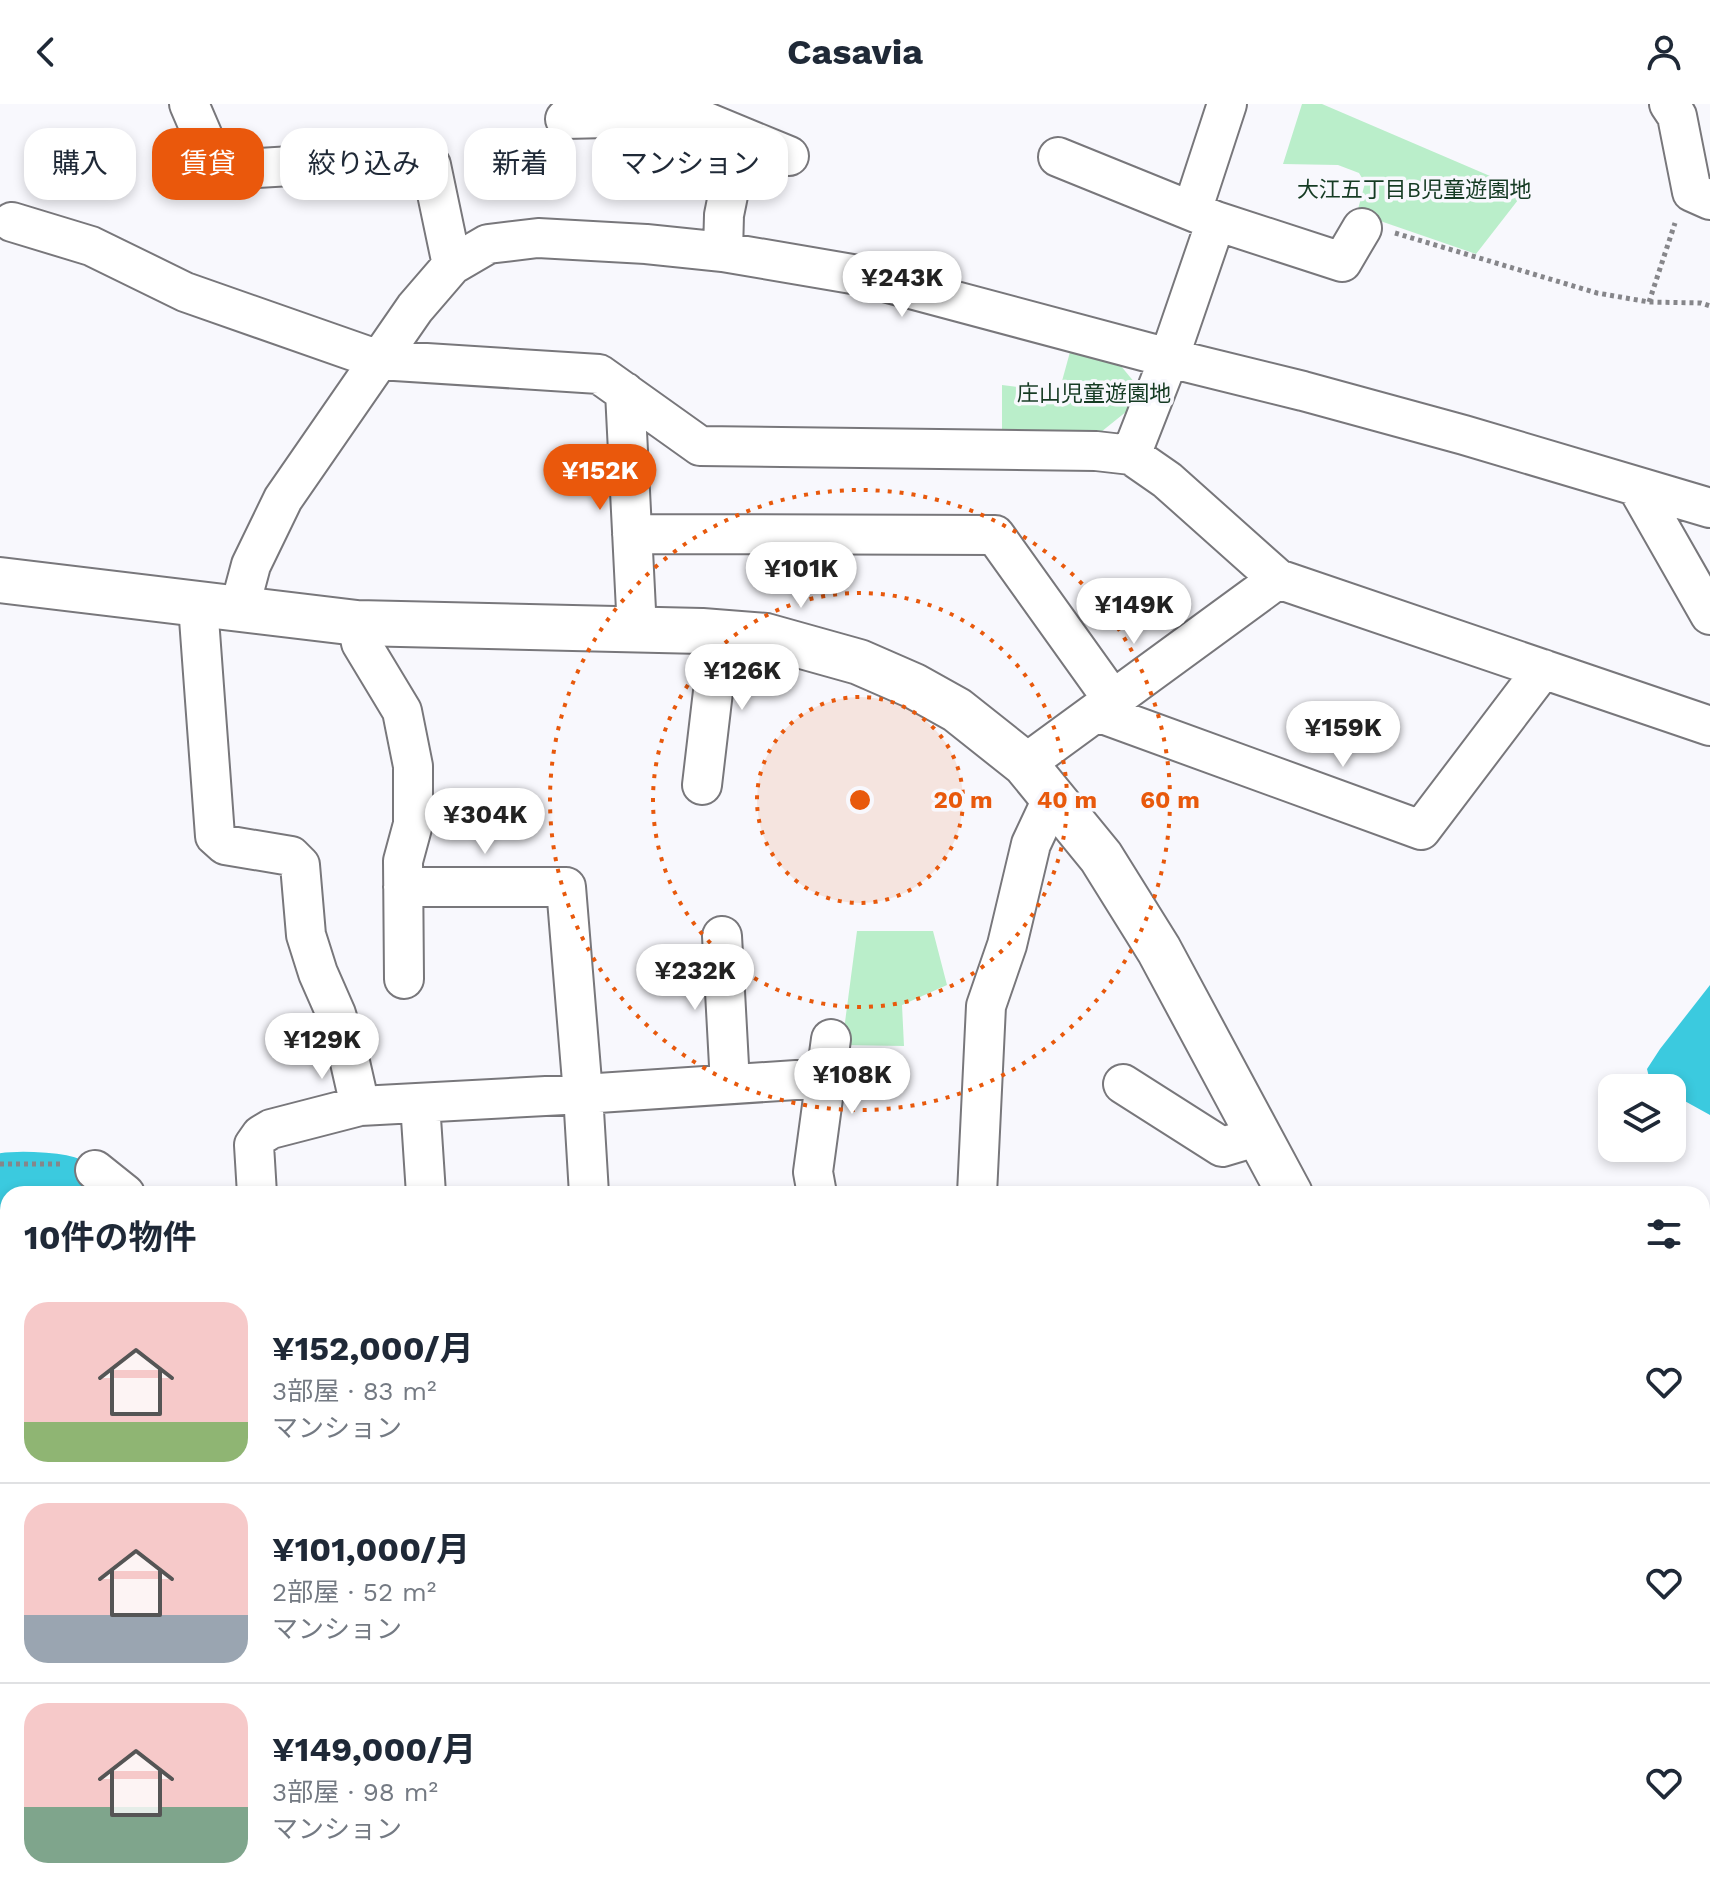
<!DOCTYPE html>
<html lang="ja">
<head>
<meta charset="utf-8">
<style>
  :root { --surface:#fff; --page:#f2f2f3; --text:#1f2937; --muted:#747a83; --line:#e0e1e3; --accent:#ea580c }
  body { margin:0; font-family:"Work Sans","Noto Sans JP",sans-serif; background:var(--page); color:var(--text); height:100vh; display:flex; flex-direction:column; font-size:30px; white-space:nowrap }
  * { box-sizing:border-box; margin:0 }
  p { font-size:26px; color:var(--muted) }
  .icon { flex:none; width:44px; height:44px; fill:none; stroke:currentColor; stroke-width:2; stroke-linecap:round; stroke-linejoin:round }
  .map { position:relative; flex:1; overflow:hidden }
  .sheet { position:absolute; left:0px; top:1082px; width:1710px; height:712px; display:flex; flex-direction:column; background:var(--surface); border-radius:24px 24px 0 0; box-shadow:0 4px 12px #0003 }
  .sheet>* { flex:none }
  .banner { position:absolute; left:24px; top:24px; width:800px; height:72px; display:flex; gap:16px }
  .fabs { position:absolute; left:1598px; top:970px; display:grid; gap:16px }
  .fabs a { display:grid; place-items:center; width:88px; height:88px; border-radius:16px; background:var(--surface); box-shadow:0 4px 12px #0003; font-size:40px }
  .price { position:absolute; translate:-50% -68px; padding:0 18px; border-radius:28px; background:#fff; color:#222; font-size:26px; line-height:52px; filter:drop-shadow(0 2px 4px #0008) }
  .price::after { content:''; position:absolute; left:50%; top:48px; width:24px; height:18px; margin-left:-12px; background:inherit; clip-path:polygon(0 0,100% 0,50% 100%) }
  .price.active { background:var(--accent); color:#fff }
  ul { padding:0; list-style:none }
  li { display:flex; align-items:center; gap:24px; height:200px; padding:0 24px }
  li+li { border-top:2px solid var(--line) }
  li span { display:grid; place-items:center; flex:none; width:224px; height:160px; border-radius:24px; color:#555 }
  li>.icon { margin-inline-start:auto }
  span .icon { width:96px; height:96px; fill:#fffc; stroke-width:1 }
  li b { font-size:34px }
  h2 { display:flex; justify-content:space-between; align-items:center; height:96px; padding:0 24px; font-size:34px }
  .tag { padding:0 28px; border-radius:24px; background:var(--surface); box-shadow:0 4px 12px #0003; font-size:28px; line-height:72px }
  .tag.active { background:var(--accent); color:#fff }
  header { display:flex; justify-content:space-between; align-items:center; height:104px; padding:0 24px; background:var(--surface); font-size:36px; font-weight:700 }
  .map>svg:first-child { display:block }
  .green { fill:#baeeca }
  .water { fill:#3bcadf }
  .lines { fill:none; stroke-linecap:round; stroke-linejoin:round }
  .river { stroke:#3bcadf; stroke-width:62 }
  .minor-casing { stroke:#78777b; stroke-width:42 }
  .tertiary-casing { stroke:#78777b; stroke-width:48 }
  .path { stroke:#86868a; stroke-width:5; stroke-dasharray:4 4; stroke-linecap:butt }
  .minor { stroke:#fff; stroke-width:38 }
  .tertiary { stroke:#fff; stroke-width:44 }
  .ring { fill:none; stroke:#e8590c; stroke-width:4; stroke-dasharray:4 8 }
  .labels { text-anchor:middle; stroke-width:7; stroke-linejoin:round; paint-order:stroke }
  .park-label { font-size:22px; fill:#153b23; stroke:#f8f8fd }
  .centre { fill:#e8590c; stroke:#f8f8fd; stroke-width:4 }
  .ring-label { font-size:24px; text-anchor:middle; font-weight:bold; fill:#e8590c; stroke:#f8f8fd; stroke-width:7; stroke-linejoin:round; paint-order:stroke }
</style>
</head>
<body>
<header><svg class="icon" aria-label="back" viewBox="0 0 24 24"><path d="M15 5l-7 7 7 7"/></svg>Casavia<svg class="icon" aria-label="person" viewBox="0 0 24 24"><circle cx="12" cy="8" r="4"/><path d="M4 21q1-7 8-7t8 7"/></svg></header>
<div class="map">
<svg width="1710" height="1794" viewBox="0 0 1710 1794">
  <rect width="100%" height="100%" fill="#f8f8fd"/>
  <!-- green -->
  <path class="green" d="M1302 0H1322L1525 87 1476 150 1357 109 1365 79 1359 69 1338 61 1283 60Z
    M1070 248 1116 256 1135 279 1132 303 1101 328 1002 326V281L1059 288Z
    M857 827H933L947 881 902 901 904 942 842 941Z"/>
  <!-- water -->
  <path class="water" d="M1710 881V1011L1672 990V984H1661L1649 973 1647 965 1660 945Z"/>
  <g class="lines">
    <!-- river -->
    <path class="river" d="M0 1081C13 1077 52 1079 66 1083 68 1084 75 1089 77 1090
      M1160 1786 1178 1794
      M1562 1786 1627 1794
      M1304 1794 1321 1786"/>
    <defs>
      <path id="minor" d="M189 0 214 58 224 66 325 60 348 70 415 51 431 61 452 161
        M1669 0 1677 12 1692 88 1710 96
        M565 15 692 12 789 52
        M1058 53 1216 117 1342 158 1362 124
        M1192 107 1227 0
        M12 118 91 142 185 188 379 256 599 270 700 342 1096 347 1131 351 1167 376 1278 475 1710 622
        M723 148 724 111 740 32
        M625 288 637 526
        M1131 351 1169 254 1216 117
        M1637 383 1710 511
        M632 430 995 431 1113 596
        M198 501 215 732 225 741 291 752 300 761 306 831 318 869 336 910 347 945 360 1002 583 990 826 974
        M239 506 251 461 283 395 415 204 452 161 488 140 538 134 646 140 723 148 858 171 1169 254 1303 287 1464 331 1710 404
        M357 519 361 539 402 607 413 662V720L403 757 404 875
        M1097 608 1421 726 1543 565
        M1025 660 1278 475
        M702 681 720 528
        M403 783H566L583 990 589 1090
        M722 832 730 980
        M1123 980 1222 1043 1259 1032
        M420 999 426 1090
        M95 1066 125 1090
        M257 1090 254 1041 261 1031 271 1025 360 1002
        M817 1090 813 1068 831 935
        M977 1090 986 902 1007 841 1031 740 1053 693
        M0 1304 8 1305
        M0 1642 8 1643
        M1202 1786 1211 1789 1261 1786"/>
      <path id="tertiary" d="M0 476 357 519 702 527 766 532 859 558 914 582 957 606 1025 660 1101 753 1159 846 1290 1090
        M1702 1472 1710 1479"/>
    </defs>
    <!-- minor casing -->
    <use href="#minor" class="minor-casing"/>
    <!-- tertiary casing -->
    <use href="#tertiary" class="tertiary-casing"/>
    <!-- path -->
    <path class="path" d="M1395 129 1597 189 1649 198 1701 199 1710 202
      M1649 198 1675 119
      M0 1060H63
      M1009 1786 1034 1787 1053 1794"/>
    <!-- minor -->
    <use href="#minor" class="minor"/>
    <!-- tertiary -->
    <use href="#tertiary" class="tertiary"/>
  </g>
  <!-- distance rings -->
  <circle cx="860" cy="696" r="103" fill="#e8590c" fill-opacity=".12"/>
  <g class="ring">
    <circle cx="860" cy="696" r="103"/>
    <circle cx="860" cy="696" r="207"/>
    <circle cx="860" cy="696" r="310"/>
  </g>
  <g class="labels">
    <!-- park labels -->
    <g class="park-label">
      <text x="1414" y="93">大江五丁目B児童遊園地</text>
      <text x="1094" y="297">庄山児童遊園地</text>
    </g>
  </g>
  <circle cx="860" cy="696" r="12" class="centre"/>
  <g class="ring-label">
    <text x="963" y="704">20 m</text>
    <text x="1067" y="704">40 m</text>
    <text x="1170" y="704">60 m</text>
  </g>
</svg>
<div class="fabs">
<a><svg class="icon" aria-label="layers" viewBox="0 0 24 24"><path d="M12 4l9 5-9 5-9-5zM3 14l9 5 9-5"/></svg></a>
</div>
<b class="price" style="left:902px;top:215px">¥243K</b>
<b class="price active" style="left:600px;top:408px">¥152K</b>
<b class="price" style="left:801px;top:506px">¥101K</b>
<b class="price" style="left:1134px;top:542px">¥149K</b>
<b class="price" style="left:742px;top:608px">¥126K</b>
<b class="price" style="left:1343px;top:665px">¥159K</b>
<b class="price" style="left:485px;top:752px">¥304K</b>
<b class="price" style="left:695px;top:908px">¥232K</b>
<b class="price" style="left:322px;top:977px">¥129K</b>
<b class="price" style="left:852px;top:1012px">¥108K</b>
<div class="banner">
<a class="tag">購入</a>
<a class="tag active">賃貸</a>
<a class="tag">絞り込み</a>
<a class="tag">新着</a>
<a class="tag">マンション</a>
</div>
<section class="sheet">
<h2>10件の物件<svg class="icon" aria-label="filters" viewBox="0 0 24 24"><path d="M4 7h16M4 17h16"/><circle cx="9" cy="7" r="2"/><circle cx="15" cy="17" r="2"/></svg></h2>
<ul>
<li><span style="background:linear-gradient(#f6c9c9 75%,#8fb573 0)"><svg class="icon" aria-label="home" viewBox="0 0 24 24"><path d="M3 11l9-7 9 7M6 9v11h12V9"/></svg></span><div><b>¥152,000/月</b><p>3部屋 · 83 m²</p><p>マンション</p></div><svg class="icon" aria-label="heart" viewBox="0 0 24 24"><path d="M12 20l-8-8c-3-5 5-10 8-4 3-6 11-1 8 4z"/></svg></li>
<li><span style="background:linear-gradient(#f6c9c9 70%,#9aa5b1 0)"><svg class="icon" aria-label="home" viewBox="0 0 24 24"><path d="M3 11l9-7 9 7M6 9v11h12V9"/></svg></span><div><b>¥101,000/月</b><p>2部屋 · 52 m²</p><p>マンション</p></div><svg class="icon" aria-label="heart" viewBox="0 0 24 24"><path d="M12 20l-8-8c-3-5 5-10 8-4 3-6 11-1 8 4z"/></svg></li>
<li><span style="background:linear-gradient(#f6c9c9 65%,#7fa58c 0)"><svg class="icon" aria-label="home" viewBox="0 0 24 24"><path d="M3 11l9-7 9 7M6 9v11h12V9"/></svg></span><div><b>¥149,000/月</b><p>3部屋 · 98 m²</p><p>マンション</p></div><svg class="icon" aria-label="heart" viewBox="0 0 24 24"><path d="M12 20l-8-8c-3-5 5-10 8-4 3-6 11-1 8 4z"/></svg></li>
</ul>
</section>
</div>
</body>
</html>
